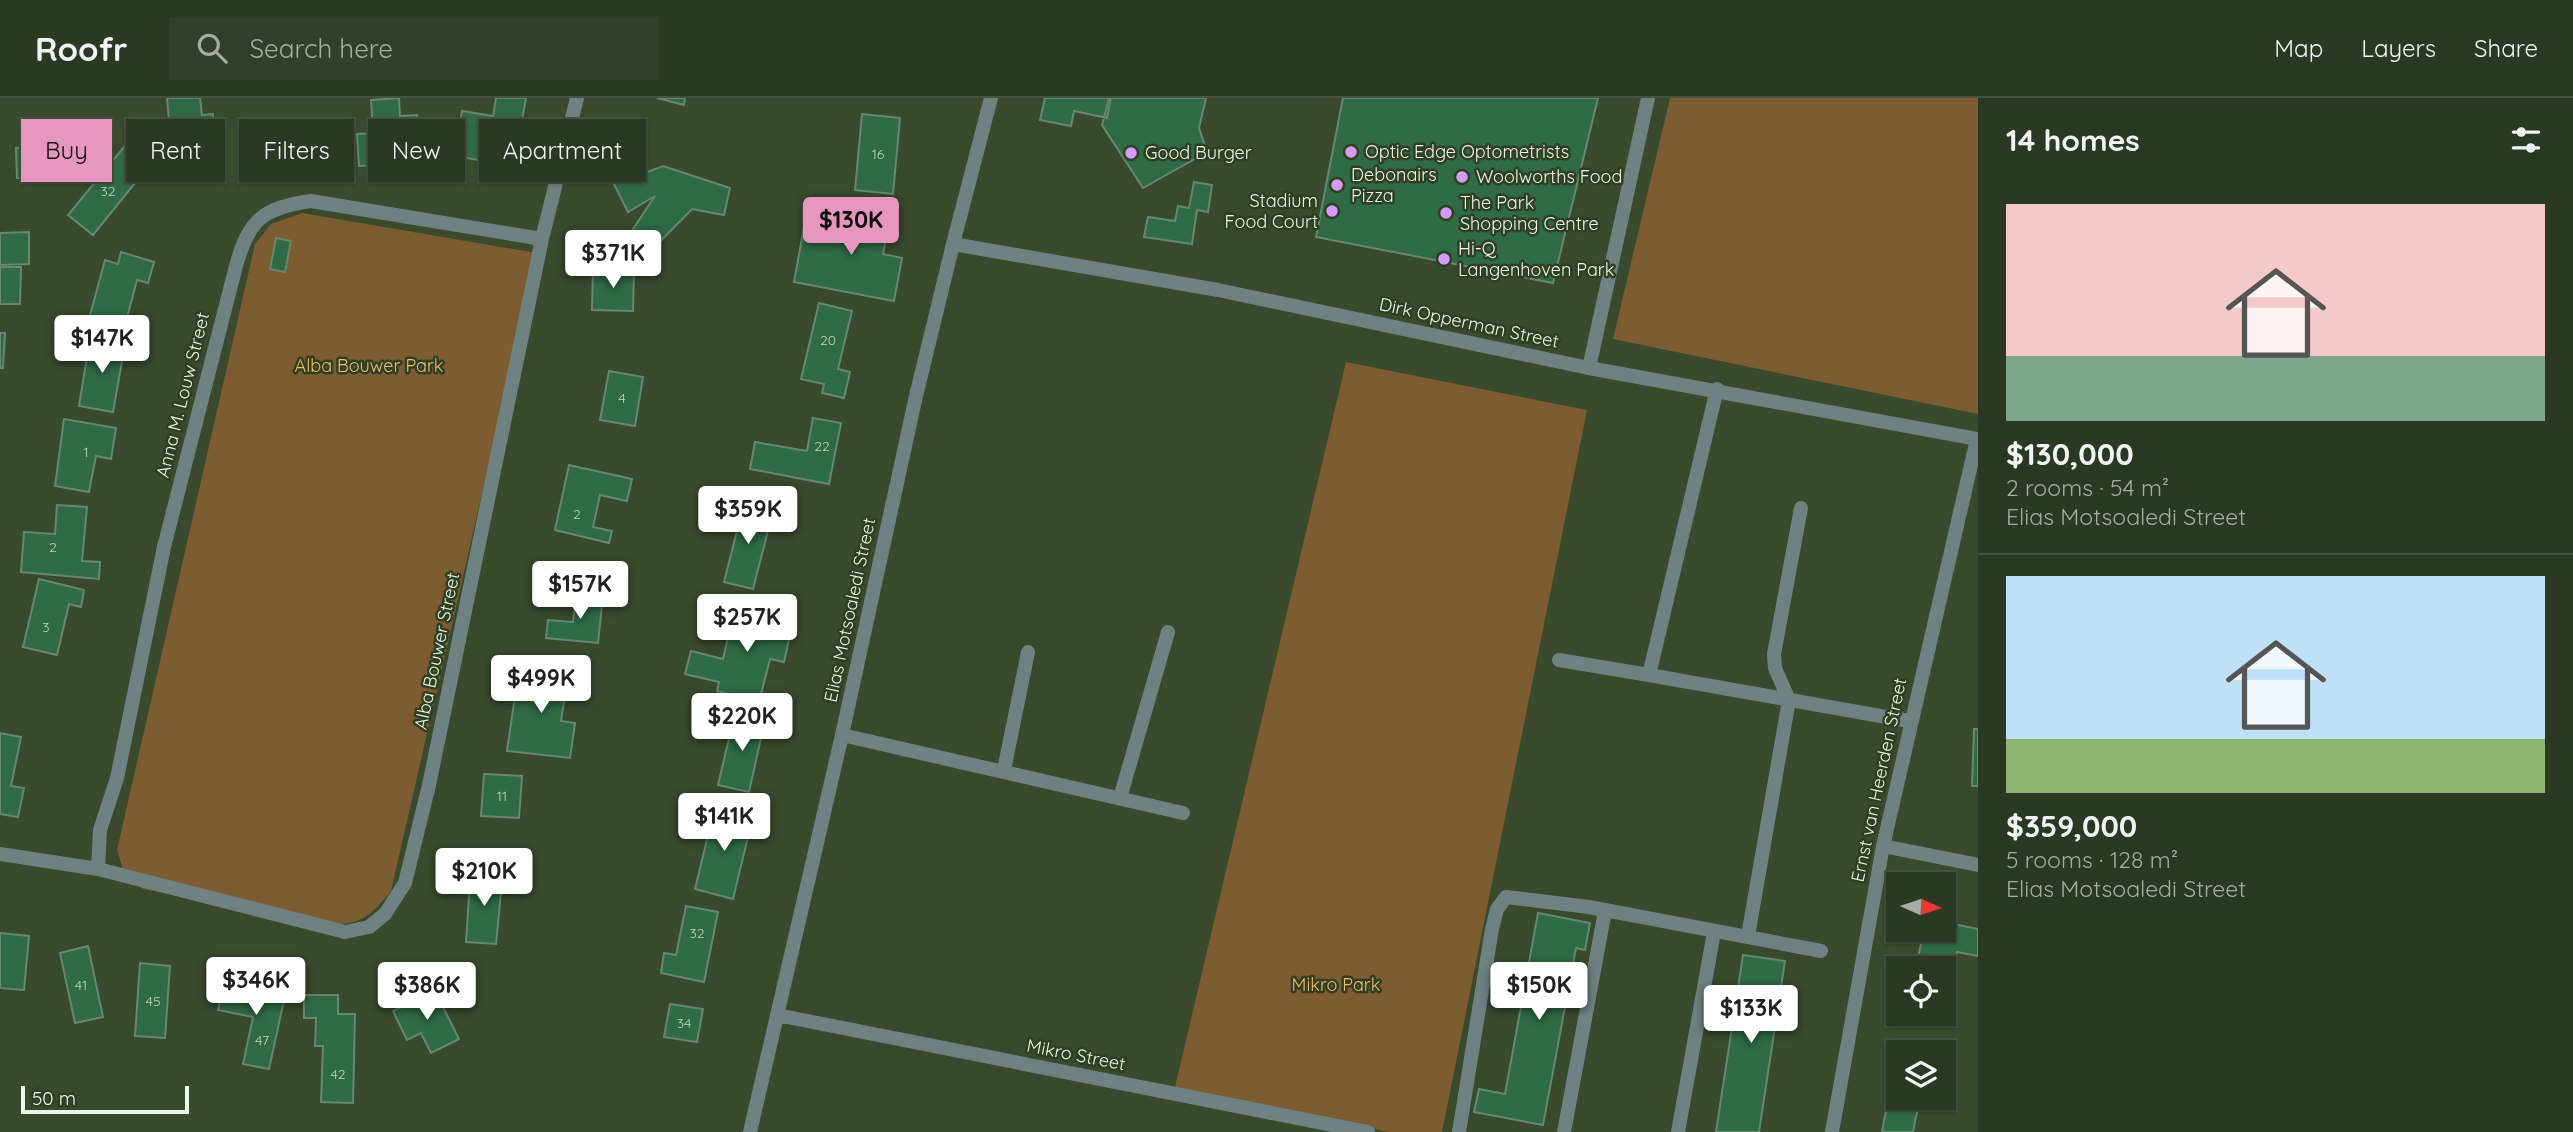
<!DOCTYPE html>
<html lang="en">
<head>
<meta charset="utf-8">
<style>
  :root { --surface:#2b3822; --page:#333f2a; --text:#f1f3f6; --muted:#a6aca5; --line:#475240; --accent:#e797bd }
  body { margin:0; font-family:Quicksand,sans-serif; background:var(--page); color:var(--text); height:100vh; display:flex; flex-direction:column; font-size:26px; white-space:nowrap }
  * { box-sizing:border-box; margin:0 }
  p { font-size:23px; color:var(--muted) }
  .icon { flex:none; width:38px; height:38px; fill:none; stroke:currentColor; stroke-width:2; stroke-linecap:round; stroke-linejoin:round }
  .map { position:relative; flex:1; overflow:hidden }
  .details { display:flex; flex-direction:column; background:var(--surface); width:595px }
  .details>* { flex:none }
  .guide { position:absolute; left:21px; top:21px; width:665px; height:63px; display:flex; gap:14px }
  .needle { width:46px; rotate:93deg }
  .fabs { position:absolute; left:1886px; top:774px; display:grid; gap:14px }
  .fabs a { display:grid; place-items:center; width:70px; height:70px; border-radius:0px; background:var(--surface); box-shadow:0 2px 5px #0004,0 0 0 2px var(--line); font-size:35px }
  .scale { position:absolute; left:21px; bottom:18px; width:168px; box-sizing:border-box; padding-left:7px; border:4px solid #edf8e6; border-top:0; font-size:19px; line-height:24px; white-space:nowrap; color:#edf8e6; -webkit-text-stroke:5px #2f3f22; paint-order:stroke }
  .price { position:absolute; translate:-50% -60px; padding:0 16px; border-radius:7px; background:#fff; color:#222; font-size:23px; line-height:46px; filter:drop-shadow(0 2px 4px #0008) }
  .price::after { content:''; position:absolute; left:50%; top:42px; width:21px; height:16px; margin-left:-10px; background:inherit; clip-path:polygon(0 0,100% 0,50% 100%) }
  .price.on { background:var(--accent); color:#111 }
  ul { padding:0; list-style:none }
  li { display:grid; align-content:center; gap:14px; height:371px; padding:0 28px }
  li+li { border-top:2px solid var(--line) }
  li span { display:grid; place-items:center; height:217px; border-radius:0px; color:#555 }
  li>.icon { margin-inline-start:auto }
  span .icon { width:126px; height:126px; fill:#fffc; stroke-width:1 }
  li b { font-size:30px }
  h2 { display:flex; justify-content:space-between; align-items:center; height:84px; padding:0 28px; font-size:30px }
  .tag { padding:0 24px; border-radius:0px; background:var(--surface); box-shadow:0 2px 5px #0004,0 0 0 2px var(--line); font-size:24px; line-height:63px }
  .tag.on { background:var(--accent); color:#111 }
  header { display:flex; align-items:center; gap:42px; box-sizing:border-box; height:98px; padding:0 35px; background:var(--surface); border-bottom:2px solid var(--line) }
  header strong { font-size:33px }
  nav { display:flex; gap:38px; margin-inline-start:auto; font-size:24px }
  .search { width:490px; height:63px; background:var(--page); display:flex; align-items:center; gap:18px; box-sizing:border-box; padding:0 24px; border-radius:0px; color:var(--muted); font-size:26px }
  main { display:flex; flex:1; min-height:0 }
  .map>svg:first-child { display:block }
  .green { fill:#7d5c31 }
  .building { fill:#2f6b44; stroke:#678870; stroke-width:2 }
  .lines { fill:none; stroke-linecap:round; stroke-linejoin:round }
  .minor { stroke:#6e8281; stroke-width:14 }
  .tertiary { stroke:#6e8281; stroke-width:14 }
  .poi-dot { fill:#d79bf9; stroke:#2f3f22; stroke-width:2.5 }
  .labels { text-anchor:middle; stroke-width:5; stroke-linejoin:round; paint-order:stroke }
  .number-label { font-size:14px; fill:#bed5be }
  .poi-label { font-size:18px; fill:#edf8e6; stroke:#2f3f22; text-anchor:start }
  .street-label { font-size:18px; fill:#edf8e6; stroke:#2f3f22 }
  .park-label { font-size:18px; fill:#f6ba6a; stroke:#2f3f22 }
</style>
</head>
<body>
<header>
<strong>Roofr</strong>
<div class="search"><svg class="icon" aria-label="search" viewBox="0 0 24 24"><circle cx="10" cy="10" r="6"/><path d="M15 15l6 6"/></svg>Search here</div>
<nav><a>Map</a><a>Layers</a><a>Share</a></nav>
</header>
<main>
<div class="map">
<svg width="1978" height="1034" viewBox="0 0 1978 1034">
  <rect width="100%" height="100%" fill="#394a2d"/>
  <!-- green -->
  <path class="green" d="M1670 0H1978V316L1613 241Z
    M302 115 537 155 391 793C369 820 361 827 326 826L143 791 125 778 117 752 255 146 271 126Z
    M1346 264 1587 312 1442 1034H1389L1175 989Z"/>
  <!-- building -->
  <path class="building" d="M167 0H200L202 17 213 16 214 33 191 36 192 45 171 47Z
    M399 0 400 18 417 17 420 64 359 68 357 36 373 35 371 2Z
    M496 0H526L514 68 454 58 462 13 493 18Z
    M657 0H685L684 7Z
    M1045 0H1111L1107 20 1074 13 1071 28 1040 22Z
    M1109 0H1206L1199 30 1207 54 1143 90 1102 27Z
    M1343 0H1598L1553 185 1316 139Z
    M862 16 900 20 893 96 855 92Z
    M21 20H53L54 48 22 49Z
    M50 49 51 80H17L16 50Z
    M124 49 148 69 93 137 68 117Z
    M638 63 645 75 663 68 730 90 724 117 692 111 642 162 623 146 655 98 628 114 613 84 614 73Z
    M1194 84 1212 87 1208 114 1197 112 1192 146 1144 139 1148 119 1175 123 1178 108 1189 110Z
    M854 105 892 113 883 156 902 160 894 203 794 184 804 129 848 138Z
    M29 134V166L0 167V135Z
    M276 140 291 143 285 174 270 171Z
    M121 154 154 164 148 185 137 182 124 231 89 221 105 162 118 166Z
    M0 169H21L20 206H0Z
    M593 171 634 172 633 213 592 212Z
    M819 205 852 213 838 271 850 274 844 300 822 295 824 286 801 281Z
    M0 235H5L3 270H0Z
    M90 240 125 246 113 314 79 308Z
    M609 273 643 279 635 328 600 322Z
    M813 320 841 325 829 386 750 371 755 344 807 353Z
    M64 321 116 330 111 361 96 358 89 394 55 388Z
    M569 367 632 381 627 403 600 397 593 429 612 433 609 445 555 432Z
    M744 405 773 413 753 491 724 484Z
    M57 407 87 409 82 463 100 464 99 481 21 474 24 434 55 436Z
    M39 481 84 492 81 509 69 506 57 557 23 549Z
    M576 495 603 498 598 545 546 540 548 522 573 524Z
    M754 505 795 515 784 564 770 561 759 604 717 593 719 584 685 576 691 553 723 561 731 526 748 530Z
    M526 566 569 573 561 623 575 625 570 660 507 653 516 591H522Z
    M735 615 765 622 749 694 718 687Z
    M1974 631H1978V688H1972Z
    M0 635 21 639 11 688 24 690 18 719 0 716Z
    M484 676 522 678 519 720 481 718Z
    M715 709 753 718 733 801 695 791Z
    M479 773 503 775 496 846 466 844 470 783 478 784Z
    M686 808 718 814 704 884 661 875 664 855 676 857Z
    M1538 815 1590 825 1585 852 1576 850 1543 1027 1474 1014 1479 991 1505 996Z
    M1944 824 1978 831V858L1957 854 1947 906H1944V870H1916L1924 831H1944Z
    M0 835 29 838 24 892 0 890Z
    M88 848 103 919 75 925 60 855Z
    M1743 857 1785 863 1759 1034H1716Z
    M140 865 170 868 165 940 135 938Z
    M225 881 286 893 269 971 243 966 253 919 218 912Z
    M435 893 459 941 431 955 421 935 407 942 393 913Z
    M304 897H338V916H355L353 1005 321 1004 323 948H315L316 920H304Z
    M670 906 703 911 697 944 664 939Z
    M1895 964 1899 965V999H1920L1913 1034H1882Z"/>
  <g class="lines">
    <!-- minor -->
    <path class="minor" d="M1589 270 1648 0
      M1559 562 1649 577 1717 291
      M1649 577 1909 623
      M842 637 1183 715
      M1004 672 1028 554
      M1120 700 1168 534
      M1883 748 1978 767
      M0 756 98 771 345 834 369 829 385 816 405 785 429 687 542 141 577 0
      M98 771 100 732 117 680 164 449 236 168C249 121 263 110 311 103L542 141
      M1748 838 1789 602 1775 570 1774 556 1801 410
      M777 917 1368 1034
      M750 1034 842 637 916 298 953 146
      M1459 1034 1492 831 1497 811 1506 799 1589 809 1821 853
      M1564 1034 1605 813
      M1678 1034 1714 834
      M1832 1034 1883 748 1977 341"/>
    <!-- tertiary -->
    <path class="tertiary" d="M991 0 953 146 1218 192 1589 270 1978 341"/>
  </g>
  <!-- markers -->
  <g class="poi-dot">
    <circle cx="1351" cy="54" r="7"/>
    <circle cx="1131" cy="55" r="7"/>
    <circle cx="1462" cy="79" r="7"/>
    <circle cx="1337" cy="87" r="7"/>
    <circle cx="1332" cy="113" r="7"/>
    <circle cx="1446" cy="115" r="7"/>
    <circle cx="1444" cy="161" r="7"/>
  </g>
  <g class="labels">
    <!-- number labels -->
    <g class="number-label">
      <text x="878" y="61">16</text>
      <text x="108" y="98">32</text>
      <text x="828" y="247">20</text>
      <text x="622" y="305">4</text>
      <text x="822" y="353">22</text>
      <text x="86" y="359">1</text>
      <text x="577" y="421">2</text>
      <text x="53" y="454">2</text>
      <text x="46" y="534">3</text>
      <text x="502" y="703">11</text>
      <text x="697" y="840">32</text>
      <text x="81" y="892">41</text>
      <text x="153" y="908">45</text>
      <text x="684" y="930">34</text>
      <text x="262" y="947">47</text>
      <text x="338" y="981">42</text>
    </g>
    <!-- poi labels -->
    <g class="poi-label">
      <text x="1365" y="60">Optic Edge Optometrists</text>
      <text x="1145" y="61">Good Burger</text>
      <text x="1351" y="83">Debonairs<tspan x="1351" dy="21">Pizza</tspan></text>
      <text x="1476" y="85">Woolworths Food</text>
      <text x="1318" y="109" text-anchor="end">Stadium<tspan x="1318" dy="21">Food Court</tspan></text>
      <text x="1460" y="111">The Park<tspan x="1460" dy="21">Shopping Centre</tspan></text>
      <text x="1458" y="157">Hi-Q<tspan x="1458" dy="21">Langenhoven Park</tspan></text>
    </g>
    <!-- street labels -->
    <g class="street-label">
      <text transform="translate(1469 225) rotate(12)" y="6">Dirk Opperman Street</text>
      <text transform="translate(183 297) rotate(-76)" y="6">Anna M. Louw Street</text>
      <text transform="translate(850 512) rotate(-78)" y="6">Elias Motsoaledi Street</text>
      <text transform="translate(437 553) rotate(-78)" y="6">Alba Bouwer Street</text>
      <text transform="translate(1879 682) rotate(-78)" y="6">Ernst van Heerden Street</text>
      <text transform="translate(1076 957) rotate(11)" y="6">Mikro Street</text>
    </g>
    <!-- park labels -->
    <g class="park-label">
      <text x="369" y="274">Alba Bouwer Park</text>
      <text x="1336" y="893">Mikro Park</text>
    </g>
  </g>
</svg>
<div class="fabs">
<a><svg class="needle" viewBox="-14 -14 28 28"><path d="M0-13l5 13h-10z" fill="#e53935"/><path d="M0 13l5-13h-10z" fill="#a6aca5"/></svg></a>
<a><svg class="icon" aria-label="locate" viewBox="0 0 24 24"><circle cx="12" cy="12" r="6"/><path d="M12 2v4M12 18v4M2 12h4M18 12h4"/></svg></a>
<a><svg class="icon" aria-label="layers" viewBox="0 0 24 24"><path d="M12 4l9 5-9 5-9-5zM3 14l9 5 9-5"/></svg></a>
</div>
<div class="scale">50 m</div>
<b class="price on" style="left:851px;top:159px">$130K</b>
<b class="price" style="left:613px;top:192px">$371K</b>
<b class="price" style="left:102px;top:277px">$147K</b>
<b class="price" style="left:748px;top:448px">$359K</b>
<b class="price" style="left:580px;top:523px">$157K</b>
<b class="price" style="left:747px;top:556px">$257K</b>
<b class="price" style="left:541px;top:617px">$499K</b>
<b class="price" style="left:742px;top:655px">$220K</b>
<b class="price" style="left:724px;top:755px">$141K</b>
<b class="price" style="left:484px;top:810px">$210K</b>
<b class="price" style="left:256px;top:919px">$346K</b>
<b class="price" style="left:427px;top:924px">$386K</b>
<b class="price" style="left:1539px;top:924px">$150K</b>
<b class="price" style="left:1751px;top:947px">$133K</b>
<div class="guide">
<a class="tag on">Buy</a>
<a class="tag">Rent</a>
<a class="tag">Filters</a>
<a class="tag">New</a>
<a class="tag">Apartment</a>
</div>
</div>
<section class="details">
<h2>14 homes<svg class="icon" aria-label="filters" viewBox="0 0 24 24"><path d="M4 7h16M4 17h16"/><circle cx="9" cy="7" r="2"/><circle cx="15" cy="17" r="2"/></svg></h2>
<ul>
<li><span style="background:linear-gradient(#f6c9c9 70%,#7fa58c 0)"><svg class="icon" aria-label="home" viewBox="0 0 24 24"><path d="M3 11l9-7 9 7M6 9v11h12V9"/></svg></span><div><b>$130,000</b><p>2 rooms · 54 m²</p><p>Elias Motsoaledi Street</p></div></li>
<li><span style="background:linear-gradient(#bfe0f5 75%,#8fb573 0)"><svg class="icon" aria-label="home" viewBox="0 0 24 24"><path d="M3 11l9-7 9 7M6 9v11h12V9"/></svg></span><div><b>$359,000</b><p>5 rooms · 128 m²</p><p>Elias Motsoaledi Street</p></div></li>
</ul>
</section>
</main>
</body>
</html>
